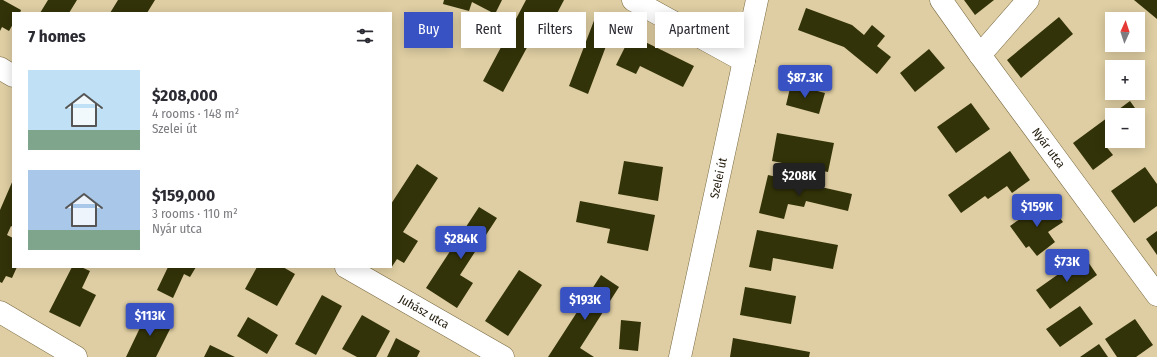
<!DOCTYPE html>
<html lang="en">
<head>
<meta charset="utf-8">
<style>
  :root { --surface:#fff; --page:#f2f2f3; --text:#2b2b33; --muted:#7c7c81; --accent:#3852c4 }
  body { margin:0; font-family:"Fira Sans Condensed",sans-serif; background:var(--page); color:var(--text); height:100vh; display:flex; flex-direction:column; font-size:15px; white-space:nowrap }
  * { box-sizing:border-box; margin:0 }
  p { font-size:13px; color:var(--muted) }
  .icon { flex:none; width:22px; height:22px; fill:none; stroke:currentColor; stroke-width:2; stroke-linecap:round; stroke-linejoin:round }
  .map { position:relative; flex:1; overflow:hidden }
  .side { position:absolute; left:12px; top:12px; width:380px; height:256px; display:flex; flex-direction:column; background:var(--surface); border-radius:0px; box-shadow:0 2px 10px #0003 }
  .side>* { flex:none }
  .guide { position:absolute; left:404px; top:12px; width:380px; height:36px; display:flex; gap:8px }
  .needle { width:26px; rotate:3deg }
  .controls { position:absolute; left:1105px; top:12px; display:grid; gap:8px }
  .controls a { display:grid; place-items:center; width:40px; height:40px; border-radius:0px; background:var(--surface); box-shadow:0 2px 10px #0003; font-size:20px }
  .price { position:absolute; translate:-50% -34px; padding:0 9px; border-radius:4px; background:var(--accent); color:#fff; font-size:13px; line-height:26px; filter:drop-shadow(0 1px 2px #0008) }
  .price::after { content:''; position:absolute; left:50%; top:24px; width:12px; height:9px; margin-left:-6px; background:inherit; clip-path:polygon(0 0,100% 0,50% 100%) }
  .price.on { background:#222; color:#fff }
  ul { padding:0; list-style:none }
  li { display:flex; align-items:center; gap:12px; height:100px; padding:0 16px }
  li span { display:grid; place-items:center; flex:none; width:112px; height:80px; border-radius:0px; color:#555 }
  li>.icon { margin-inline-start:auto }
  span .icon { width:48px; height:48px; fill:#fffc; stroke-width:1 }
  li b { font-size:17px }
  h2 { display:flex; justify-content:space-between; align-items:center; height:48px; padding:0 16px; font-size:17px }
  .chip { padding:0 14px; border-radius:0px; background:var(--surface); box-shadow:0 2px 10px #0003; font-size:14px; line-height:36px }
  .chip.on { background:var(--accent); color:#fff }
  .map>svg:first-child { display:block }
  .building { fill:#333309 }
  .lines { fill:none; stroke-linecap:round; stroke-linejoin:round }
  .minor-casing { stroke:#776841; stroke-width:23 }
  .major-casing { stroke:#776841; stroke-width:23 }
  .minor { stroke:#fff; stroke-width:22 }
  .major { stroke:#fff; stroke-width:22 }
  .labels { text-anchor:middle; stroke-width:4; stroke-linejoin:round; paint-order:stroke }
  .street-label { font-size:12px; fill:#201909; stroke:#ecdbb0 }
</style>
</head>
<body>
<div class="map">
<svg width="1157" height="357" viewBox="0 0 1157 357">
  <rect width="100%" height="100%" fill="#dfcea3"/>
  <!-- building -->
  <path class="building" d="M0 0H3L21 10 20 13H13V24L9 31 2 27 0 31Z
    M48 0H77L69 13H40Z
    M118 0H155L147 13H110Z
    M444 0H502L495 14 472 2 469 11 443 4Z
    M526 0H564L553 21 544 16 503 92 483 81Z
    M964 0H994L975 15Z
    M1134 0H1157V19Z
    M806 8 852 25 864 35 872 25 885 36 877 46 891 57 877 74 844 47 798 30Z
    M1059 17 1073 34 1021 78 1007 60Z
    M595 18 614 25 588 94 569 86Z
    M631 35 694 66 683 87 640 66 636 74 616 65Z
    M929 49 945 68 915 92 900 73Z
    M791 84 825 93 819 114 786 105Z
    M1130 101 1142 118 1138 121V115H1112V140L1105 145 1113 155 1093 170 1073 143Z
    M971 103 990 129 956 153 937 127Z
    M777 133 834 143 828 172 772 161Z
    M1010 151 1030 180 1012 193 1007 186 988 199 985 196 961 213 948 195Z
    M624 161 663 167 658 201 618 194Z
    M417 164 438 178 403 232 418 241 404 263 397 259 391 268V204Z
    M1145 167 1157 184V206L1134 223 1111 191Z
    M768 175 852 194 848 211 806 201 804 207 788 204 784 219 759 213Z
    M13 180V227L11 226 7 235 13 238V267H17L12 278 6 276 2 283 0 282V210Z
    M1046 200 1063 222 1048 232 1055 242 1037 256 1029 246 1026 248 1010 226Z
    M580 201 655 215 648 251 607 243 610 229 576 222Z
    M479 207 497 218 460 275 473 283 457 308 426 288Z
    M757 230 838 245 833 269 773 258 771 271 749 267Z
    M1157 231V255L1146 239Z
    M1084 256 1097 275 1050 309 1036 290Z
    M72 267H81L90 271 82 288 96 295 80 327 49 312Z
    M168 267H196L190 277 184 274 173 298 157 290Z
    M257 267H283L295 274 277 306 245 289Z
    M519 270 542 285 508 336 485 321Z
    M601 275 619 287 580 348 594 357H548Z
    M745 287 796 296 791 324 740 315Z
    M322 295 342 306 316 355 295 344Z
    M1080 306 1093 324 1060 347 1046 329Z
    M148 311 173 323 156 357H126Z
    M362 315 390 331 376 357H357L342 349Z
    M248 317 278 335 267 354 237 336Z
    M1135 319 1153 345 1136 357H1117L1105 339Z
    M621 320 641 322 638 351 619 349Z
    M396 338 420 351 417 357H387Z
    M733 338 810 352 809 357H730Z
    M1099 344 1108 357H1080Z
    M210 345 235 357H204Z"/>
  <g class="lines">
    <defs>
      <g id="minor">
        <path d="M633 0 744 61"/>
        <path id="s1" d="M941 0 980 55 1157 295"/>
        <path d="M980 55 1028 0"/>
        <path d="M0 68 13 76"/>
        <path id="s2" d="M346 267 503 357"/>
        <path d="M0 312 76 357"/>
      </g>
      <g id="major">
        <path id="s3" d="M680 357 757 0"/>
      </g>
    </defs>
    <!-- minor casing -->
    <use href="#minor" class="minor-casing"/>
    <!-- major casing -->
    <use href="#major" class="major-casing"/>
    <!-- minor -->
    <use href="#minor" class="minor"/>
    <!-- major -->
    <use href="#major" class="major"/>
  </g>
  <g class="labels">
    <!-- street labels -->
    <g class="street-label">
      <text dy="4" stroke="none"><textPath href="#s1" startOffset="183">Nyár utca</textPath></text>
      <text dy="4" stroke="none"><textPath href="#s3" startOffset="183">Szelei út</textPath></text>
      <text dy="4" stroke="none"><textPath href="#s2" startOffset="90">Juhász utca</textPath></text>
    </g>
  </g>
</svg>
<div class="controls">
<a><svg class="needle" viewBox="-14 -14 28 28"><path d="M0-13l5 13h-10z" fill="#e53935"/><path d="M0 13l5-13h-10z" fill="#7c7c81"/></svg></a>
<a>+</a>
<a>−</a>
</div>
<b class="price" style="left:805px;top:99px">$87.3K</b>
<b class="price on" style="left:799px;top:197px">$208K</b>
<b class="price" style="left:1037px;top:228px">$159K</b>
<b class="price" style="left:461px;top:260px">$284K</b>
<b class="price" style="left:1067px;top:283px">$73K</b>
<b class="price" style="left:585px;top:321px">$193K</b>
<b class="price" style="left:150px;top:337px">$113K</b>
<div class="guide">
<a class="chip on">Buy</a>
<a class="chip">Rent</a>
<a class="chip">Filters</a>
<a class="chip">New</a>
<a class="chip">Apartment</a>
</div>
<section class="side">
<h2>7 homes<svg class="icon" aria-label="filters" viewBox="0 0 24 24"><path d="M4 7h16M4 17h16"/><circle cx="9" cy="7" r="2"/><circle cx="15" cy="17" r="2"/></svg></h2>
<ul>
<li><span style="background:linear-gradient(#bfe0f5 75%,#7fa58c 0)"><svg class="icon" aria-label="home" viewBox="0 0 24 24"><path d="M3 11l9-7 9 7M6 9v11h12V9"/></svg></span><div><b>$208,000</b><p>4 rooms · 148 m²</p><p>Szelei út</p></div></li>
<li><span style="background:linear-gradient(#a9c7e8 75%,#7fa58c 0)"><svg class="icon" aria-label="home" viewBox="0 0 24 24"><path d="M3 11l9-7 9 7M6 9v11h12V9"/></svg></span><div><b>$159,000</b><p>3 rooms · 110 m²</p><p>Nyár utca</p></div></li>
</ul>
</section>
</div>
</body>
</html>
